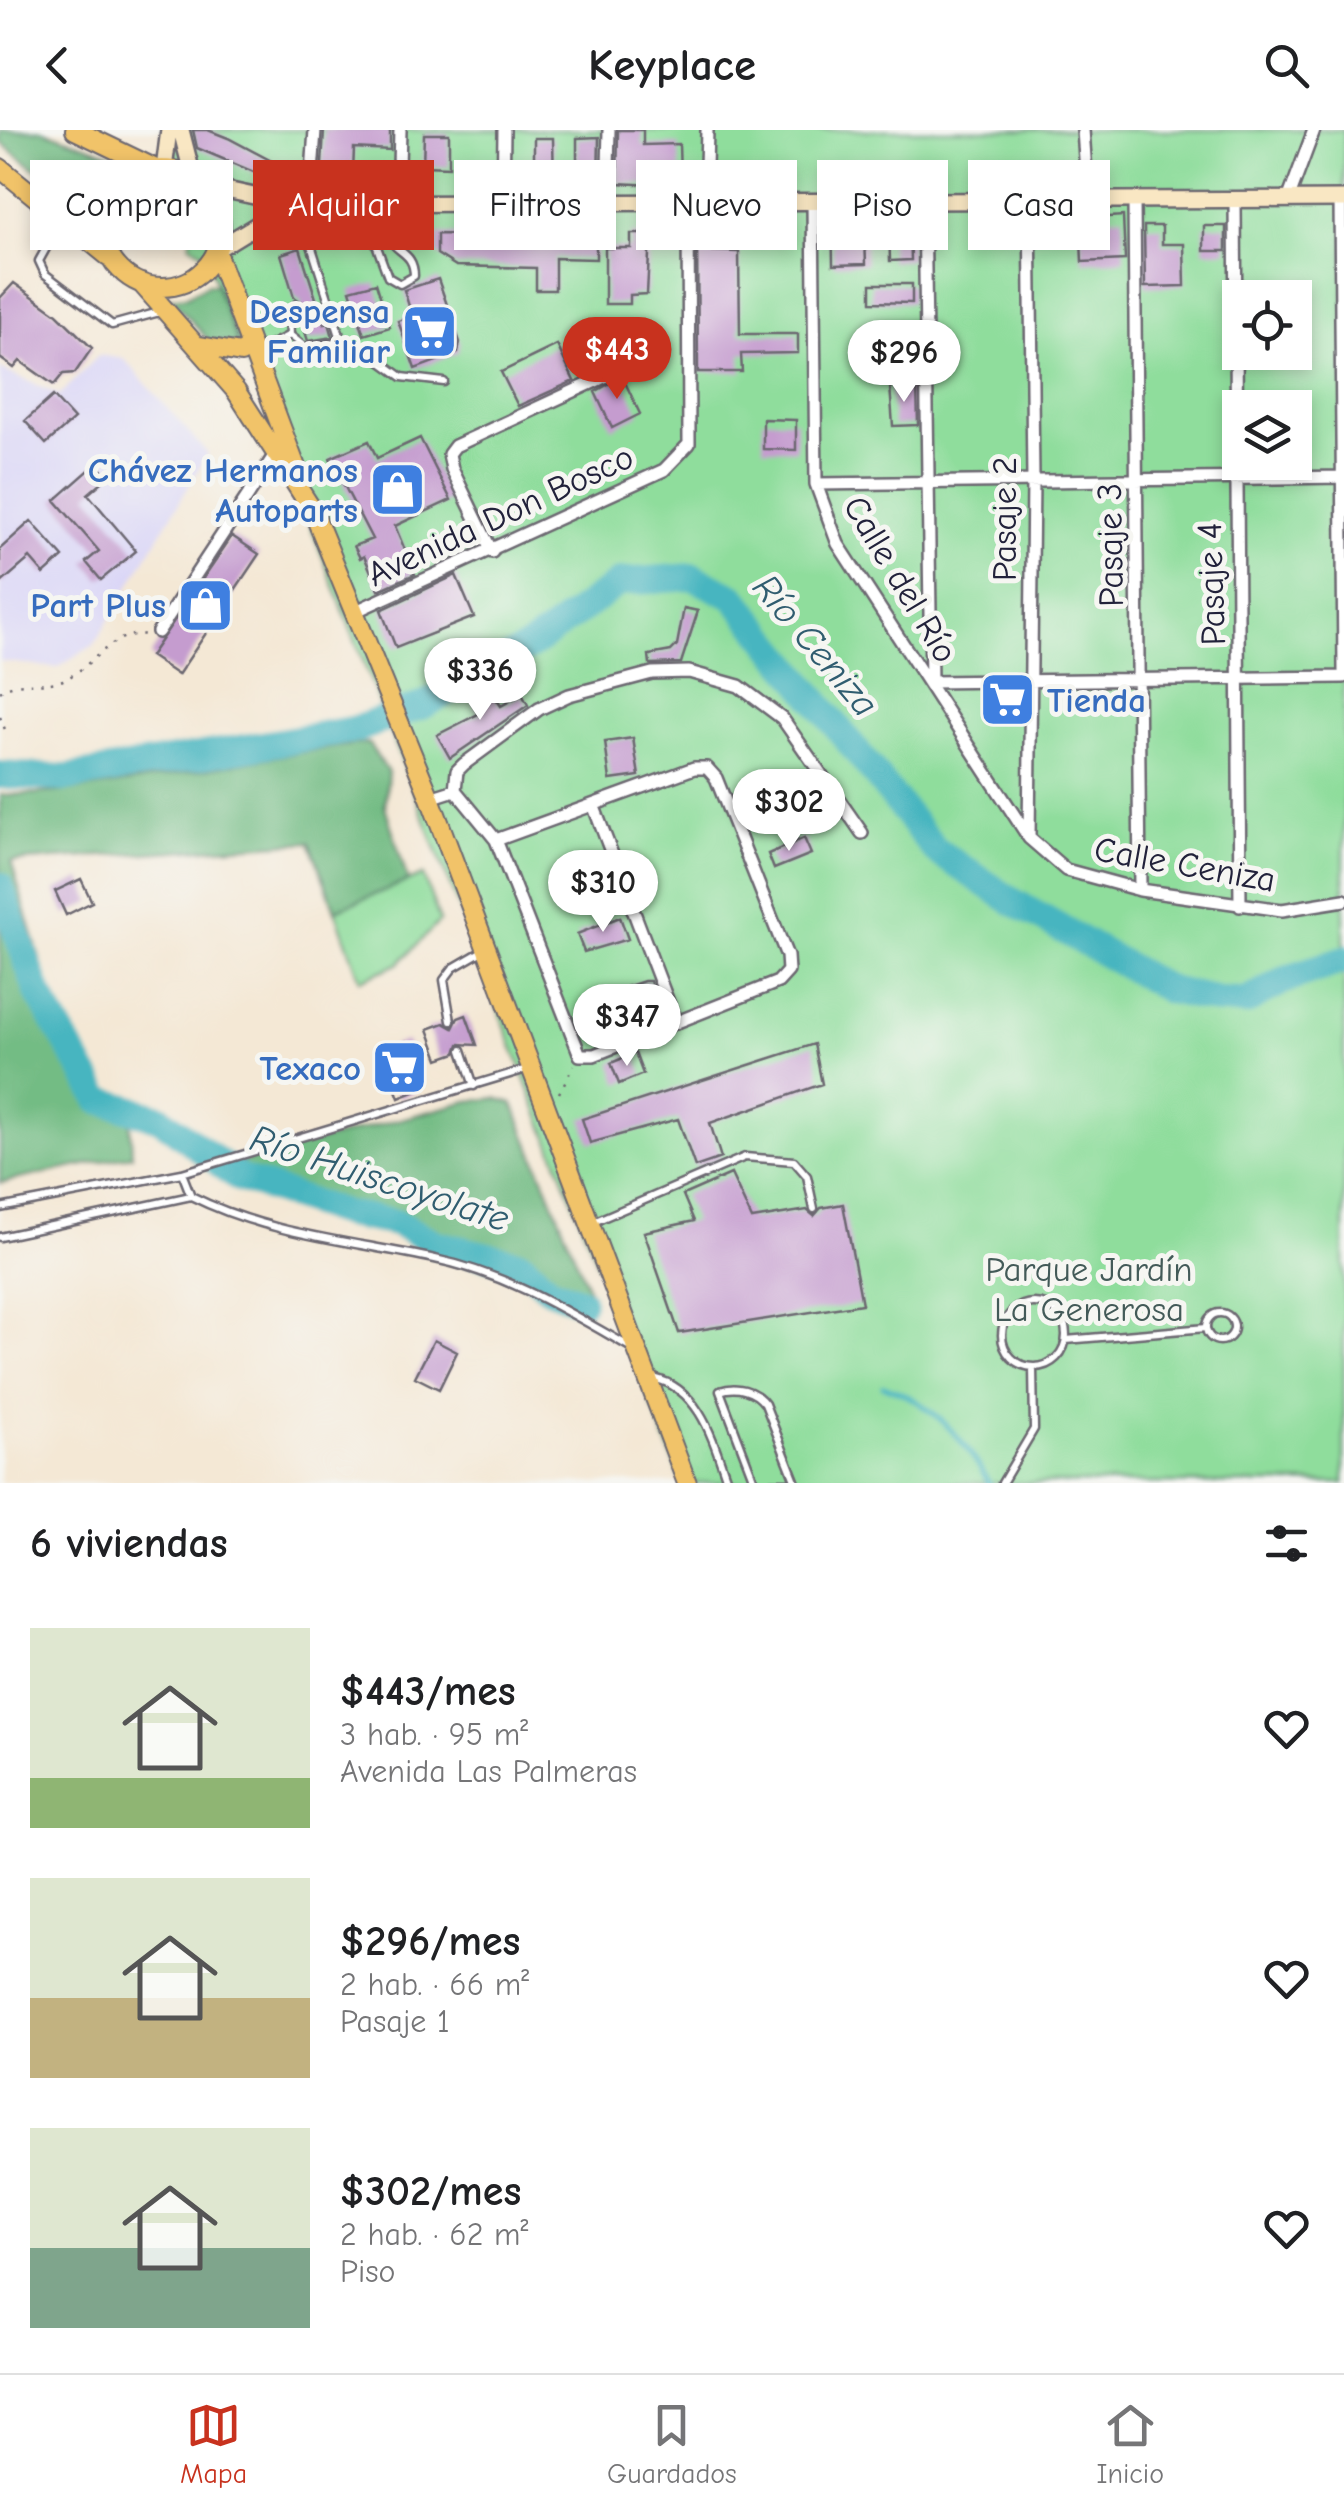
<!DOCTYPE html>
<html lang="es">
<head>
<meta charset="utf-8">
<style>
  :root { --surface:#fff; --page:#f6f6f6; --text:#202124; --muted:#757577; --line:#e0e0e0; --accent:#c8321e }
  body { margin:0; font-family:"Comic Neue",sans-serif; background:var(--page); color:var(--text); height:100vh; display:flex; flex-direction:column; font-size:38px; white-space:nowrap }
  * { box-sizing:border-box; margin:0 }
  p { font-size:32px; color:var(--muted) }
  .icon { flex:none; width:55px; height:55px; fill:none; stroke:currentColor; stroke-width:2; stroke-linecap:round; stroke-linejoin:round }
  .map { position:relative; height:1353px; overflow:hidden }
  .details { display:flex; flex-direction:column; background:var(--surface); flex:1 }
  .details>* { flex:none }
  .hud { position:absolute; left:30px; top:30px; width:1285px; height:90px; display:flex; gap:20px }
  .tools { position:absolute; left:1222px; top:150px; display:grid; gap:20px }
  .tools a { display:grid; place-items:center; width:90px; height:90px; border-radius:0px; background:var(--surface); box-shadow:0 5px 15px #0003; font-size:50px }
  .price { position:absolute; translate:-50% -85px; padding:0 22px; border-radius:35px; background:#fff; color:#222; font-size:32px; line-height:65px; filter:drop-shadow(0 2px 5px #0008) }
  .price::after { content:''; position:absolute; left:50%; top:60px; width:30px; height:22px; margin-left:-15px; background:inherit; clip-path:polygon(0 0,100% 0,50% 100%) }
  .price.on { background:var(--accent); color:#fff }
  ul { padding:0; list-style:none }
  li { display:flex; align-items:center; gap:30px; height:250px; padding:0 30px }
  li span { display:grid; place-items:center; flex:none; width:280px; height:200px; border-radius:0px; color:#555 }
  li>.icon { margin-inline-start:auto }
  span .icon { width:120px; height:120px; fill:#fffc; stroke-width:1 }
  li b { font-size:42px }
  h2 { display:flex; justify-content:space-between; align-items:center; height:120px; padding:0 30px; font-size:42px }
  .tag { padding:0 35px; border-radius:0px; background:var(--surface); box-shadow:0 5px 15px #0003; font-size:35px; line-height:90px }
  .tag.on { background:var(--accent); color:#fff }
  header { display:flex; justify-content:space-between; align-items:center; height:130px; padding:0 30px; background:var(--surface); font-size:45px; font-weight:700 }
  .tab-bar { display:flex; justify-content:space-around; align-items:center; height:140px; border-top:2px solid var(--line); background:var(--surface); font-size:28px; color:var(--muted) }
  .tab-bar a { display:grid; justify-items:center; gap:5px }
  .tab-bar .on { color:var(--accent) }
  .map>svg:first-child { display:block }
  .built { fill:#dad6f7 }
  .green { fill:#8fdd9c; stroke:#58806c; stroke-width:2.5; fill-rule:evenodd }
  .forest { fill:#73bc84; stroke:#4a6f60; stroke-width:2.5 }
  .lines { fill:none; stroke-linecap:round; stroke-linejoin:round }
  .stream { stroke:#46b5c0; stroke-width:5 }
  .river { stroke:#46b5c0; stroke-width:28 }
  .building { fill:#c59ccf }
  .service-casing { stroke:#6c6771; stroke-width:11 }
  .minor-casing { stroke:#6c6771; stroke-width:16 }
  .secondary-casing { stroke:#6c6771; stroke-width:20 }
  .primary-casing { stroke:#6c6771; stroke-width:22 }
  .path { stroke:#6c6771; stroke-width:2.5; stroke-dasharray:2.5 8; stroke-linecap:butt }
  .service { stroke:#fff; stroke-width:6 }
  .minor { stroke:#fff; stroke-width:11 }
  .secondary { stroke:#f9e7c3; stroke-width:15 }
  .primary { stroke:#f1c369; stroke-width:18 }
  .labels { text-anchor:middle; stroke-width:10; stroke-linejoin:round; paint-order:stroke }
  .shop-label { font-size:35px; font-weight:bold; fill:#366cbe; stroke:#f6f6f2; text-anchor:end }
  .street-label { font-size:35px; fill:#22223b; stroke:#f6f6f2 }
  .park-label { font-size:35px; fill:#435a58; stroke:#f6f6f2 }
  .water-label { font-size:38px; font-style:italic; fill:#305d70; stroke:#f6f6f2 }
</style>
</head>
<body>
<header><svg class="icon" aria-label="back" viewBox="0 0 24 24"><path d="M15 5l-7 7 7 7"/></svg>Keyplace<svg class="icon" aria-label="search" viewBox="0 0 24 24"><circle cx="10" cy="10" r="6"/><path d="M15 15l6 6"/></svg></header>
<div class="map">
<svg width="1344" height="1353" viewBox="0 0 1344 1353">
  <rect width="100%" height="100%" fill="#f6f6f2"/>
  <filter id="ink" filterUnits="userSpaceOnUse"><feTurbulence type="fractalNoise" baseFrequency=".01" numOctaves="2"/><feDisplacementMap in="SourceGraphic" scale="20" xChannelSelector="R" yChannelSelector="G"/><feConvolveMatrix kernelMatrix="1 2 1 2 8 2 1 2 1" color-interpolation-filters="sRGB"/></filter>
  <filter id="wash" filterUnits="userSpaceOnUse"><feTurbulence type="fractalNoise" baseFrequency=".0048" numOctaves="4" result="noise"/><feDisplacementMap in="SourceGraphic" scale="40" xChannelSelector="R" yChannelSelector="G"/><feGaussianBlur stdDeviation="2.25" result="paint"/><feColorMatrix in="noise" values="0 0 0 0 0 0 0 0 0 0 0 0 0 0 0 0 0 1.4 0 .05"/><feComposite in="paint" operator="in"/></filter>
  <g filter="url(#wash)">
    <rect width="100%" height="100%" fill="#f4e8d5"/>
    <!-- built -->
    <path class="built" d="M98 225 124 229 208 324 94 515 57 538 0 531V239L60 265Z"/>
    <!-- green -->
    <path class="green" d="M162 0H1344V1353H682L205 124 190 114 194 95 184 66 179 71 162 67 143 76 130 66 151 52H179ZM1240 168H1295V222H1240ZM1240 278H1295V332H1240Z
      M423 745 440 791 398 834 360 850 335 780Z"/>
    <!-- forest -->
    <path class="forest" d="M0 0H43L134 32 106 57 96 86 0 12Z
      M208 154 216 155 238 215 210 212 171 168 187 166Z
      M368 613 388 642 385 676 408 751 335 780 310 712 11 732 49 859 104 963 129 971 132 1025 0 1053V665C122 663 245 626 368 613Z
      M496 968 513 973 589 1161 552 1153 524 1128 439 1111 397 1091 347 1082 233 1034 468 971Z"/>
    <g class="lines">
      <!-- stream -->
      <path class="stream" d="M883 1256C932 1271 964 1309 989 1353"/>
      <!-- river -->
      <path class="river" d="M0 645 67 648 357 599 424 575 531 516 620 452 693 447 734 467 935 720 1012 771 1169 860 1219 871 1246 872 1282 851 1344 830
        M0 756 39 865 100 970 160 988 239 1048 345 1084 396 1093 437 1114 522 1134 550 1159 581 1171"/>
    </g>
    <g id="blocks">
      <!-- building -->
      <path class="building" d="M193 0H208L228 8 298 45 296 60 197 18Z
        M324 0H390V20L354 18 353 43 389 45V59L321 52Z
        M618 0H643V15L679 14 680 45 655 46V55L617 53Z
        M424 4H449V37L423 36Z
        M599 7 598 52H577V8Z
        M534 8H553L554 54H534Z
        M832 83H864L866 134 833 135Z
        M1123 86 1125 130 1082 132 1080 89Z
        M889 93H910L911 130 890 131Z
        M557 95 596 97V129L555 128V160H536V138L456 136 437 124V104L557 107Z
        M1144 96H1162V114H1184L1185 156 1145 157Z
        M1204 96H1226V121H1204Z
        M710 98V121L739 122 740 204H798V223L741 224 742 242H698L697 99Z
        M631 104H650L647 164 630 165V174H605V118H631Z
        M300 118 324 194 329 193 333 207 308 211 299 182 302 172 294 167 281 124Z
        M438 149 460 212 458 223 415 239 398 191 412 186 404 160Z
        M14 153 57 184 92 218 75 243 63 244 54 255 20 231 14 238 0 228V168Z
        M376 153 390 197 364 205 350 160Z
        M871 154H912V173L871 172Z
        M557 215 574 251 518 276 501 242Z
        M622 246 640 284 612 298 595 262Z
        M917 255 918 295 893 296 890 256Z
        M53 266 74 289 46 314 25 291Z
        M763 289 796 290V320L763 319Z
        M420 308 451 370 395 396 415 444 379 460 364 426 360 428 354 416 372 409 330 328 369 311 377 328Z
        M96 334 108 347 88 364 136 421 101 450 86 432 99 421 55 370Z
        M31 391 63 427 44 444 30 428 0 454V419Z
        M232 406 259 424 178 545 150 526Z
        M456 445 474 487 396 518 381 480Z
        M684 478 698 481 681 533 650 534 649 525 671 521 677 515Z
        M1021 560V583L999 584V561Z
        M491 561 501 576 522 564 528 575 450 628 437 605 480 583 473 573Z
        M633 608 639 646 610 650 605 612Z
        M804 708 811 724 774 739 768 724Z
        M81 749 92 772 66 785 55 761Z
        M620 787 628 809 584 822 577 804Z
        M644 851H650L655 865 650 867 654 878 633 886 623 858Z
        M466 885 477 915 459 914 456 923 439 929 428 899 444 893 453 898 458 888Z
        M406 911 415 937 408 940 416 961 399 968 381 920Z
        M814 914 822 954 710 993 721 1028 695 1037 678 989 590 1013 582 989Z
        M635 923 643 944 619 954 611 933Z
        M731 1044 752 1089 807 1080 814 1086 821 1078 843 1074 862 1174 679 1203 644 1102 694 1091 683 1065Z
        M434 1210 457 1222 439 1259 415 1247Z"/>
    </g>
  </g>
  <g filter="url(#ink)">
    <use href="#blocks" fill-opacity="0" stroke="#6c6771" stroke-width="2.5"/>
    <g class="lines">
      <defs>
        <path id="service" d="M361 73 388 147 400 154 414 146C414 122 397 124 388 107 383 98 381 86 378 76
          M310 74 311 115 342 212
          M61 91 39 131 45 144 112 195 163 181
          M290 205 306 218 342 212 369 223 402 247 444 252
          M255 223 290 205 289 186 296 174
          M451 891 444 850 453 838 484 820
          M462 920 474 956
          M182 1043 191 1066C269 1105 352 1111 435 1129 507 1144 567 1181 630 1217
          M0 1078 182 1043 530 938
          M591 1093 745 1027 794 1031 807 1046 814 1079
          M0 1107 191 1066
          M1002 1205a32 32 0 1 1 64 0a32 32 0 1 1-64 0Z
          M1206 1197a14 14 0 1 1 28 0a14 14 0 1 1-28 0Z
          M1066 1210 1206 1198
          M653 1248C701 1258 714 1314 728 1353
          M755 1353 720 1261C736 1255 755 1260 765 1274L796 1353
          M771 1353H791
          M1002 1353 1034 1299 1033 1237"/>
        <path id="minor" d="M1083 0 1088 70
          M1340 69 1344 541
          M1134 70 1140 760
          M1235 70 1240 776
          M1288 70 1314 0
          M503 71 504 0
          M310 72 315 0
          M398 72 400 0
          M924 72 931 552 1344 547
          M813 73 816 354 838 414 1029 708 1066 740 1140 760 1282 780 1344 770
          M607 74 609 0
          M705 74 707 0
          M816 354 1344 347
          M492 422 452 339 449 324 455 316 613 243
          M356 481 664 340 689 314 688 74
          M158 502 276 323
          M455 660 457 641 464 634 539 579 569 565 652 543 689 542 739 556 782 588 862 703
          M430 668 455 660 496 710 580 925H594L778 852 788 841 787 826 716 648 707 638H694L496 710
          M594 677 676 893
          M1029 707 1033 351 1030 71"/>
        <path id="secondary" d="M181 0 193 47
          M164 39 169 0
          M203 55 291 74 1344 69
          M219 118 291 74"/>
        <path id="primary" d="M75 0 156 39
          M0 38 108 126
          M103 98a59 59 0 1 1 118 0a59 59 0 1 1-118 0Z
          M216 122 300 348
          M141 153 236 261 313 381 430 668 687 1353
          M200 216 241 223 251 215"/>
      </defs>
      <!-- service casing -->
      <use href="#service" class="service-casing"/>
      <!-- minor casing -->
      <use href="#minor" class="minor-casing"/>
      <!-- secondary casing -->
      <use href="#secondary" class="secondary-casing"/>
      <!-- primary casing -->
      <use href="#primary" class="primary-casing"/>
      <!-- path -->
      <path class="path" d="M0 562C16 548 43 558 63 550 91 539 112 499 147 505
        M0 587 6 602
        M559 963 574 935"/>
      <!-- service -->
      <use href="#service" class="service"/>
      <!-- minor -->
      <use href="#minor" class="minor"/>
      <!-- secondary -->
      <use href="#secondary" class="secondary"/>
      <!-- primary -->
      <use href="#primary" class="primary"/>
    </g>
  </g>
  <!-- icons -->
  <defs>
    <symbol id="supermarket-square" viewBox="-11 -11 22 22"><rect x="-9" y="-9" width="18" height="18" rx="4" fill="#3f7fe0" stroke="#f6f6f2"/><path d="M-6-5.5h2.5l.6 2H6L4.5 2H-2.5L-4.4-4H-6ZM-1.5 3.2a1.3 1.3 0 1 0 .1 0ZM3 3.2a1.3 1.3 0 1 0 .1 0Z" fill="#fff"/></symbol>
    <symbol id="shop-square" viewBox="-11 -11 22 22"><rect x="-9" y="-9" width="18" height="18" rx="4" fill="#3f7fe0" stroke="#f6f6f2"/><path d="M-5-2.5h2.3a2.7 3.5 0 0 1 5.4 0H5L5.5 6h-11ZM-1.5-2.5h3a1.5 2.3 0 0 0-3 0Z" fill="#fff"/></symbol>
  </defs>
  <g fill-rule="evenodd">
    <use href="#supermarket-square" x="398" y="170" width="63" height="63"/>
    <use href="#shop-square" x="366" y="328" width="63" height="63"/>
    <use href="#shop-square" x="174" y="444" width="63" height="63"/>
    <use href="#supermarket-square" x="976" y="538" width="63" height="63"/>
    <use href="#supermarket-square" x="368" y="906" width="63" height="63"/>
  </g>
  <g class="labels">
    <!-- shop labels -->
    <g class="shop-label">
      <text x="390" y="193">Despensa<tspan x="390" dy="40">Familiar</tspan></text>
      <text x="358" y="352">Chávez Hermanos<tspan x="358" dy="40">Autoparts</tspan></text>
      <text x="166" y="487">Part Plus</text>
      <text x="1047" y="582" text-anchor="start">Tienda</text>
      <text x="361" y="950">Texaco</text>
    </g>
    <!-- street labels -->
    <g class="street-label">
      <text transform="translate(500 385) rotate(-25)" y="12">Avenida Don Bosco</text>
      <text transform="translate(1004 389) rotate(-90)" y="12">Pasaje 2</text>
      <text transform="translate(1110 415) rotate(-91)" y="12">Pasaje 3</text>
      <text transform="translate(901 449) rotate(59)" y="12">Calle del Río</text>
      <text transform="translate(1211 454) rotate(-92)" y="12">Pasaje 4</text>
      <text transform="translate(1185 734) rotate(10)" y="12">Calle Ceniza</text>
    </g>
    <!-- park labels -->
    <g class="park-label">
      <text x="1089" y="1151">Parque Jardín<tspan x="1089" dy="40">La Generosa</tspan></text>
    </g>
    <!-- water labels -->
    <g class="water-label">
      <text transform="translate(816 515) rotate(50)" y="13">Río Ceniza</text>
      <text transform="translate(380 1048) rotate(18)" y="13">Río Huiscoyolate</text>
    </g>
  </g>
</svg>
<div class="tools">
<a><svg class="icon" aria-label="locate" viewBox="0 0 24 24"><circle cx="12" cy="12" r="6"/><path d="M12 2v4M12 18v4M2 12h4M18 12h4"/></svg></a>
<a><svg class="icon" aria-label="layers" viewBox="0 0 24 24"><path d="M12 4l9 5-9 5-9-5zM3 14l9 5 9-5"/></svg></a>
</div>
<b class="price on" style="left:617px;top:272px">$443</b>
<b class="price" style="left:904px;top:275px">$296</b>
<b class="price" style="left:480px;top:593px">$336</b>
<b class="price" style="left:789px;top:724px">$302</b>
<b class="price" style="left:603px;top:805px">$310</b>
<b class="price" style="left:627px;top:939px">$347</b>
<div class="hud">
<a class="tag">Comprar</a>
<a class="tag on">Alquilar</a>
<a class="tag">Filtros</a>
<a class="tag">Nuevo</a>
<a class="tag">Piso</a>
<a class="tag">Casa</a>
</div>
</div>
<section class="details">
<h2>6 viviendas<svg class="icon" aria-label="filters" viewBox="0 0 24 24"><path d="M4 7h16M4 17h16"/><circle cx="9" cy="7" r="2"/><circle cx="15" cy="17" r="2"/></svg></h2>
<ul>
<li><span style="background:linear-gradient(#dfe7d0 75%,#8fb573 0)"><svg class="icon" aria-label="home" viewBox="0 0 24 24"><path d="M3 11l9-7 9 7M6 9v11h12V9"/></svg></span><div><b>$443/mes</b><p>3 hab. · 95 m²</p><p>Avenida Las Palmeras</p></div><svg class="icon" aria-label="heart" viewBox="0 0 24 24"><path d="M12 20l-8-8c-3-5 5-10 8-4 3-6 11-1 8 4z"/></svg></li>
<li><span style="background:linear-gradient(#dfe7d0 60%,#c2b280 0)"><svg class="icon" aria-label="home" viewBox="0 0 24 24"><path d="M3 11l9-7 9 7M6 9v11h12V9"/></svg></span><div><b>$296/mes</b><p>2 hab. · 66 m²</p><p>Pasaje 1</p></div><svg class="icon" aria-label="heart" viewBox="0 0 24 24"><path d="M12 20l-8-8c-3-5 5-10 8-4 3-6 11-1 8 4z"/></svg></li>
<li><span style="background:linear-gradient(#dfe7d0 60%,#7fa58c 0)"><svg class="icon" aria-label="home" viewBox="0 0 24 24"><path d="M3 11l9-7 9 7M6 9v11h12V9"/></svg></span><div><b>$302/mes</b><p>2 hab. · 62 m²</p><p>Piso</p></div><svg class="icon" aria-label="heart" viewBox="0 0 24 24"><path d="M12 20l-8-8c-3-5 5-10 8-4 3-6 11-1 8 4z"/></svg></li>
</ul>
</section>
<nav class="tab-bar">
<a class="on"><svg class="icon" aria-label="map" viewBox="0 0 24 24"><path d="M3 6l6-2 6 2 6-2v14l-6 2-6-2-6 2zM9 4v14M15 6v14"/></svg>Mapa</a>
<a><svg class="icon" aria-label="saved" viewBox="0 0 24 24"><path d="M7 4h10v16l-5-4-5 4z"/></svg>Guardados</a>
<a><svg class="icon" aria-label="home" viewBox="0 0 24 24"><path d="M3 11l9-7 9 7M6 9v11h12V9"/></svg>Inicio</a>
</nav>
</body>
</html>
